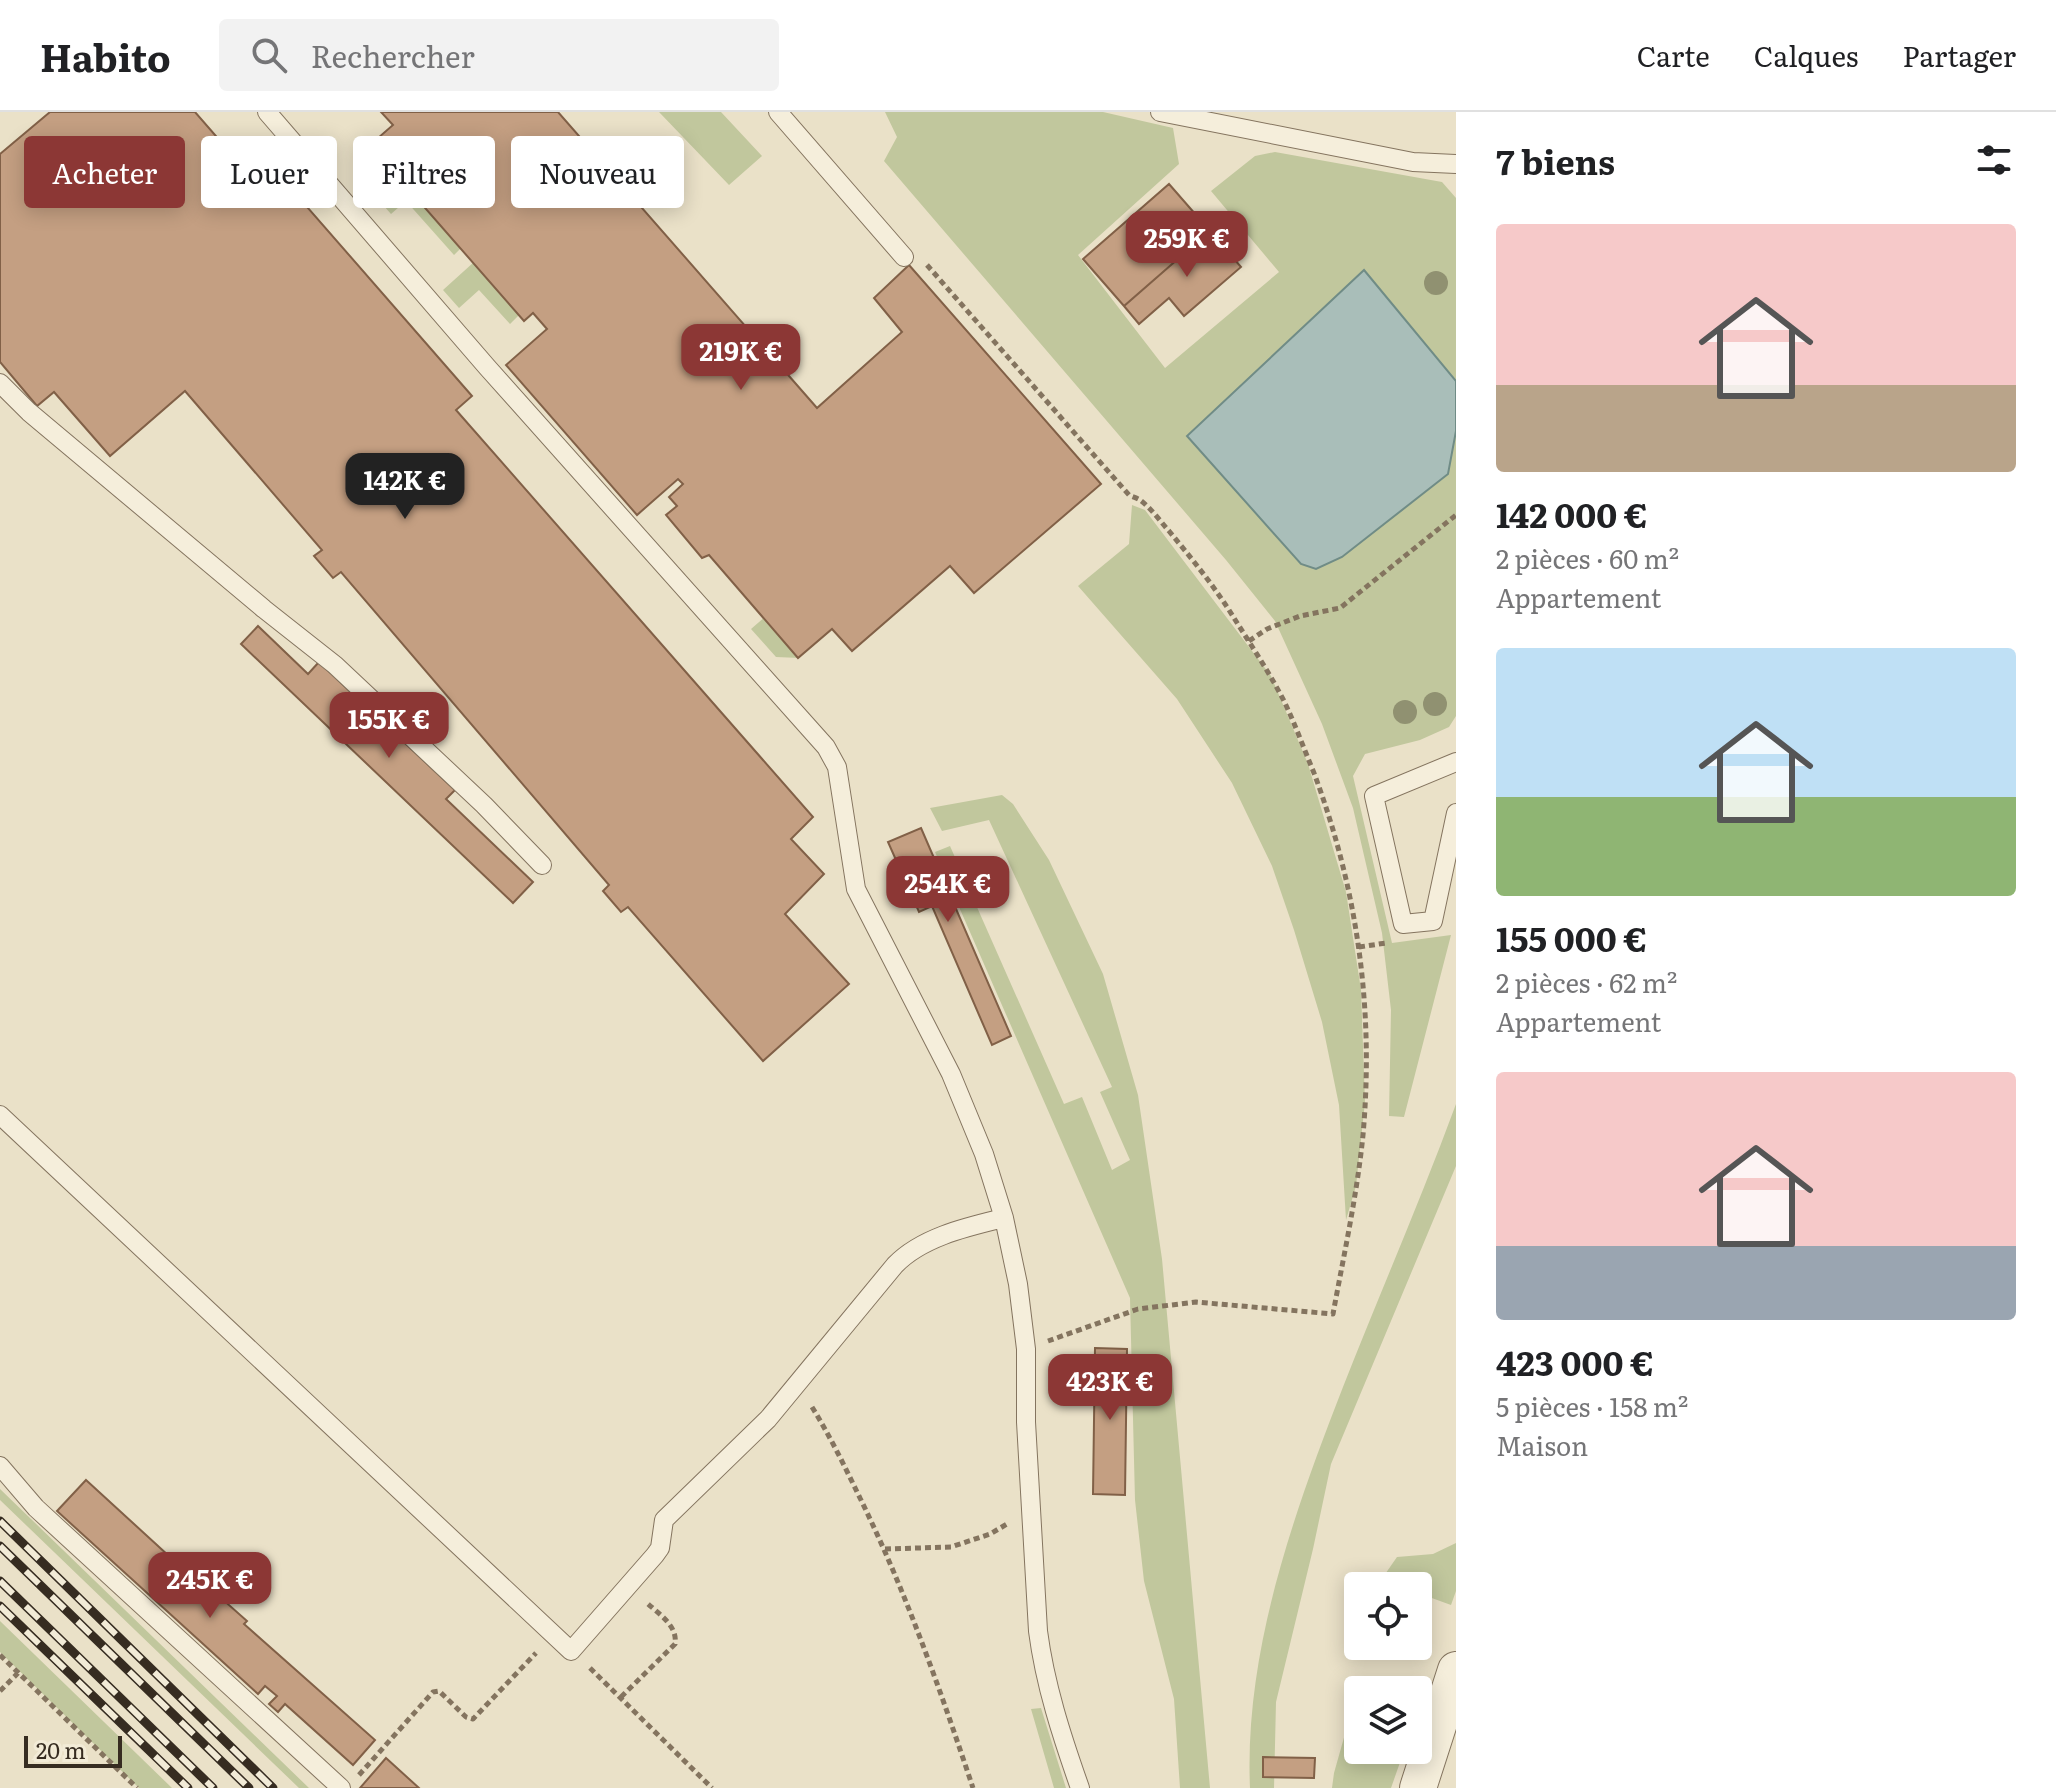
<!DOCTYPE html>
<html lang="fr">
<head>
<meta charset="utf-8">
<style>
  :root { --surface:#fff; --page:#f2f2f2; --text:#202124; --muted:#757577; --line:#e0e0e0; --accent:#8c3735 }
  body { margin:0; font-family:Literata,serif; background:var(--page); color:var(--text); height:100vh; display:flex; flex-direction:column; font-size:30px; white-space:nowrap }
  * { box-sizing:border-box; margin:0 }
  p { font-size:26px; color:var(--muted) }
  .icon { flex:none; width:44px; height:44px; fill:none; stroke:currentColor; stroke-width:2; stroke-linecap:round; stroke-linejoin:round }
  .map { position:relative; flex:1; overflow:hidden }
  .side { display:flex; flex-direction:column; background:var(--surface); width:600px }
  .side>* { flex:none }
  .hud { position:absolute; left:24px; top:24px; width:760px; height:72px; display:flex; gap:16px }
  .buttons { position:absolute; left:1344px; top:1460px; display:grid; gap:16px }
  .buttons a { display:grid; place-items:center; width:88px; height:88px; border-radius:8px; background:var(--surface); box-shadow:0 4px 20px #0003; font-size:40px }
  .scale { position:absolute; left:24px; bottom:20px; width:98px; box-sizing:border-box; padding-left:8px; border:4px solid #362c21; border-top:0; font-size:22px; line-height:28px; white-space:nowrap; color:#362c21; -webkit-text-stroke:6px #f2ebd7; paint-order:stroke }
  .price { position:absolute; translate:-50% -68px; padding:0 18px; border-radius:16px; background:var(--accent); color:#fff; font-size:26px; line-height:52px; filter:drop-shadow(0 2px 4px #0008) }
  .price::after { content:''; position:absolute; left:50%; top:48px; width:24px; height:18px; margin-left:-12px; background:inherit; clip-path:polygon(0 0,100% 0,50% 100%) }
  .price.current { background:#222; color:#fff }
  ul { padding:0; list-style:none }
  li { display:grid; align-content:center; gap:16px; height:424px; padding:0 40px }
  li span { display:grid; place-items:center; height:248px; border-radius:8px; color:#555 }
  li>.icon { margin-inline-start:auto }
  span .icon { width:144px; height:144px; fill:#fffc; stroke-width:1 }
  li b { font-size:34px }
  h2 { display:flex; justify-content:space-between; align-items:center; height:96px; padding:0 40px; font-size:34px }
  .chip { padding:0 28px; border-radius:8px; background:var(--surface); box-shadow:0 4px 20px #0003; font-size:28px; line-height:72px }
  .chip.current { background:var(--accent); color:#fff }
  header { display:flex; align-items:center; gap:48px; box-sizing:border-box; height:112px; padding:0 40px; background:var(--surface); border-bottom:2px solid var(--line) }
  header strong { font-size:38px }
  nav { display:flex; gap:44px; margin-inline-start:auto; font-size:28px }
  .search { width:560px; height:72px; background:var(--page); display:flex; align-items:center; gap:20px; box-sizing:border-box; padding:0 28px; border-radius:8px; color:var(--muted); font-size:30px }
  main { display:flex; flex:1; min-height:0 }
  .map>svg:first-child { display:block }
  .green { fill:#c1c79d }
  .water { fill:#a9beb9; stroke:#708c86; stroke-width:2 }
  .building { fill:#c49f82; stroke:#816047; stroke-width:2 }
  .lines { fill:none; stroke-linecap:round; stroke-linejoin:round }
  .lane-casing { stroke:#84745f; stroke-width:20 }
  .street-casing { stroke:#84745f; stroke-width:38 }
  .path { stroke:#84745f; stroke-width:5; stroke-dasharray:6 4; stroke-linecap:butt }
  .lane { stroke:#f5eedb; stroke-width:18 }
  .street { stroke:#f5eedb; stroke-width:36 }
  .rail-casing { stroke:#362c21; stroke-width:9 }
  .rail { stroke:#f2ebd7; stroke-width:6; stroke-dasharray:18; stroke-linecap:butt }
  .tree { fill:#909171 }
</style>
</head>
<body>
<header>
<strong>Habito</strong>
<div class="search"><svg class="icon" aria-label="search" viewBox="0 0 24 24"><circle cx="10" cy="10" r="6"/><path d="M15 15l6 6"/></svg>Rechercher</div>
<nav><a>Carte</a><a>Calques</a><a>Partager</a></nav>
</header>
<main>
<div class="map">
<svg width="1456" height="1676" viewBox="0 0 1456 1676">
  <rect width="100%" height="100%" fill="#eae1c8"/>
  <!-- green -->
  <path class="green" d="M659 0H721L762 44 729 73Z
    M885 0H1103L1173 16 1179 52 1078 143 1165 256 1279 160 1211 79 1255 44 1275 40 1442 70 1456 86V604L1449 615 1420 628 1365 642 1353 664 1392 831 1451 823 1404 1005 1389 1004 1391 898 1382 821 1353 696 1322 612 1275 509 1226 448 884 49 897 25Z
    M377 37 463 134 454 143 406 89 391 102 353 59Z
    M474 150 521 201 510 212 479 178 459 196 443 178Z
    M1132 393 1145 398 1271 564 1308 652 1346 780 1361 878 1365 990 1356 1074 1346 1108 1339 993 1322 910 1294 818 1272 754 1232 671 1177 587 1078 474 1129 432Z
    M765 505 800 546 776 545 751 517Z
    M1002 683 1013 692 1049 748 1103 862 1138 983 1162 1147 1210 1676H1180L1174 1587 1144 1469 1135 1388 1130 1186 935 740 950 734 1064 992 1082 985 1112 1058 1130 1048 1100 980 1112 975 989 708 942 719 930 696Z
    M1456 992V1054L1331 1352 1313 1437 1276 1590 1274 1676H1250C1244 1539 1294 1401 1343 1275 1380 1181 1421 1087 1456 992Z
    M0 1377 309 1676H299L0 1388Z
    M1456 1431V1479L1451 1493 1418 1481V1474H1398L1381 1468 1397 1445 1433 1442Z
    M0 1509 172 1676H139L0 1540Z
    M1041 1596 1066 1676H1054L1031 1597Z
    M1345 1622 1358 1626V1638L1404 1639 1391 1676H1332L1334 1661Z"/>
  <!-- water -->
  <path class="water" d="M1364 158 1456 269V319L1448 362 1342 445 1316 457 1301 452 1187 324Z"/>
  <!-- building -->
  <path class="building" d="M50 0H195L256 70 261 65 270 73 281 65 472 284 456 298 813 705 791 727 824 762 785 802 849 872 763 949 628 795 621 800 603 779 609 773 341 460 333 466 314 444 322 438 185 279 110 344 54 280 37 294 0 250V42Z
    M381 0H558L817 296 902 220 874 186 909 153 1101 372 974 481 950 454 852 539 832 517 798 546 709 443 702 446 666 403 677 394 669 385 683 372 678 367 637 403 506 253 547 217 533 201 524 209 370 33 393 13Z
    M1169 72 1210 119 1124 194 1083 147Z
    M1210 119 1241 155 1184 204 1169 186 1139 212 1124 194Z
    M258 514 308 562 319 550 455 678 446 687 533 770 513 791 241 532Z
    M921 716 1011 924 992 933 932 794 919 800 888 730Z
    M1095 1236 1127 1237 1125 1383 1093 1382Z
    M86 1368 217 1488 220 1485 247 1509 244 1512 375 1628 353 1653 285 1592 278 1600 269 1592 277 1584 265 1574 258 1582 57 1399Z
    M1263 1645 1315 1646 1314 1666 1263 1665Z
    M386 1646 419 1676H360Z"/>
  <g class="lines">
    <defs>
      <path id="lane" d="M267 0 487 255 826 635 837 655 856 777 951 962 984 1042 1004 1106 1018 1172 1026 1237V1310L1038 1519C1045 1573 1062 1625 1080 1676
        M778 0 904 145
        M1160 0 1413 50 1456 52
        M0 271 29 300 264 497 335 553 484 693 542 753
        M1456 650 1374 684 1403 812 1433 809 1456 701
        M0 1003 571 1539 655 1443 660 1436 664 1408 768 1307 895 1153C922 1125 967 1115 1004 1106
        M0 1354 36 1396 341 1676"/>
      <path id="street" d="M1418 1676 1456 1558"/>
    </defs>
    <!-- lane casing -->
    <use href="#lane" class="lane-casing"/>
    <!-- street casing -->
    <use href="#street" class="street-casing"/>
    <!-- path -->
    <path class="path" d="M927 153 1129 383C1133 385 1137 386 1140 388 1151 396 1160 409 1169 419 1192 447 1215 475 1234 506 1251 533 1269 560 1284 589 1295 612 1304 637 1314 661 1358 779 1374 898 1363 1023 1357 1083 1344 1142 1333 1202L1196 1190 1138 1197 1048 1229
      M1249 529 1267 517 1300 504 1340 496 1456 403
      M1359 835 1386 831
      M812 1295C830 1324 845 1355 860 1386 906 1480 940 1577 973 1676
      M885 1437 951 1435 990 1422 1007 1412
      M0 1543 137 1676
      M590 1556 712 1676
      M0 1579 18 1561
      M621 1585 675 1532C678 1514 659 1502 647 1491
      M359 1663 433 1580 439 1579 466 1605 473 1607 536 1541"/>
    <!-- lane -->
    <use href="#lane" class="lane"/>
    <!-- street -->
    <use href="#street" class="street"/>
    <defs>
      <path id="rail" d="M0 1409 273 1676
        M0 1434 249 1676
        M0 1469 213 1676
        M0 1494 188 1676"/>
    </defs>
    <!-- rail casing -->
    <use href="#rail" class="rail-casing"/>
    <!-- rail -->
    <use href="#rail" class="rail"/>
  </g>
  <!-- trees -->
  <g class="tree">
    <circle cx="1436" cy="171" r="12"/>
    <circle cx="1435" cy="592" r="12"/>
    <circle cx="1405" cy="600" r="12"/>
  </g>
</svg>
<div class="buttons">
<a><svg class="icon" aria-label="locate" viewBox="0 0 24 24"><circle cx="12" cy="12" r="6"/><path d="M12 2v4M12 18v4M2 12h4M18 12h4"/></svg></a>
<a><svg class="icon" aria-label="layers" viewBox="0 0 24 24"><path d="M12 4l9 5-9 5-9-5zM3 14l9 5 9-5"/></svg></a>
</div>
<div class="scale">20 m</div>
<b class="price" style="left:1187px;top:167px">259K €</b>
<b class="price" style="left:741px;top:280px">219K €</b>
<b class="price current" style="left:405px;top:409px">142K €</b>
<b class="price" style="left:389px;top:648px">155K €</b>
<b class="price" style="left:948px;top:812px">254K €</b>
<b class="price" style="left:1110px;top:1310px">423K €</b>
<b class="price" style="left:210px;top:1508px">245K €</b>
<div class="hud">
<a class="chip current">Acheter</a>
<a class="chip">Louer</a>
<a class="chip">Filtres</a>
<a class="chip">Nouveau</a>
</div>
</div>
<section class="side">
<h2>7 biens<svg class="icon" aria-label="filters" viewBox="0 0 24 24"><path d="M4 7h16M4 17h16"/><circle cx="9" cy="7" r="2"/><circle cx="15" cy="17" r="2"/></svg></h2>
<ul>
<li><span style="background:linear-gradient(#f6c9c9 65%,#b9a48a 0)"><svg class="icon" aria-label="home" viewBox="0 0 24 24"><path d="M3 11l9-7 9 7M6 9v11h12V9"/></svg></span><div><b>142 000 €</b><p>2 pièces · 60 m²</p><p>Appartement</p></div></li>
<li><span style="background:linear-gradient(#bfe0f5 60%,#8fb573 0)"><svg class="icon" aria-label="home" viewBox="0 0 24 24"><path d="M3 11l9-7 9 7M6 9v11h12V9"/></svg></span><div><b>155 000 €</b><p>2 pièces · 62 m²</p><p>Appartement</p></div></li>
<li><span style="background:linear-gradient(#f6c9c9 70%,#9aa5b1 0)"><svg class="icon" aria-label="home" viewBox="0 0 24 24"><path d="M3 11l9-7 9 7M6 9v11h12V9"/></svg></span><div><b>423 000 €</b><p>5 pièces · 158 m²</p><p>Maison</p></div></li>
</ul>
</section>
</main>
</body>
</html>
